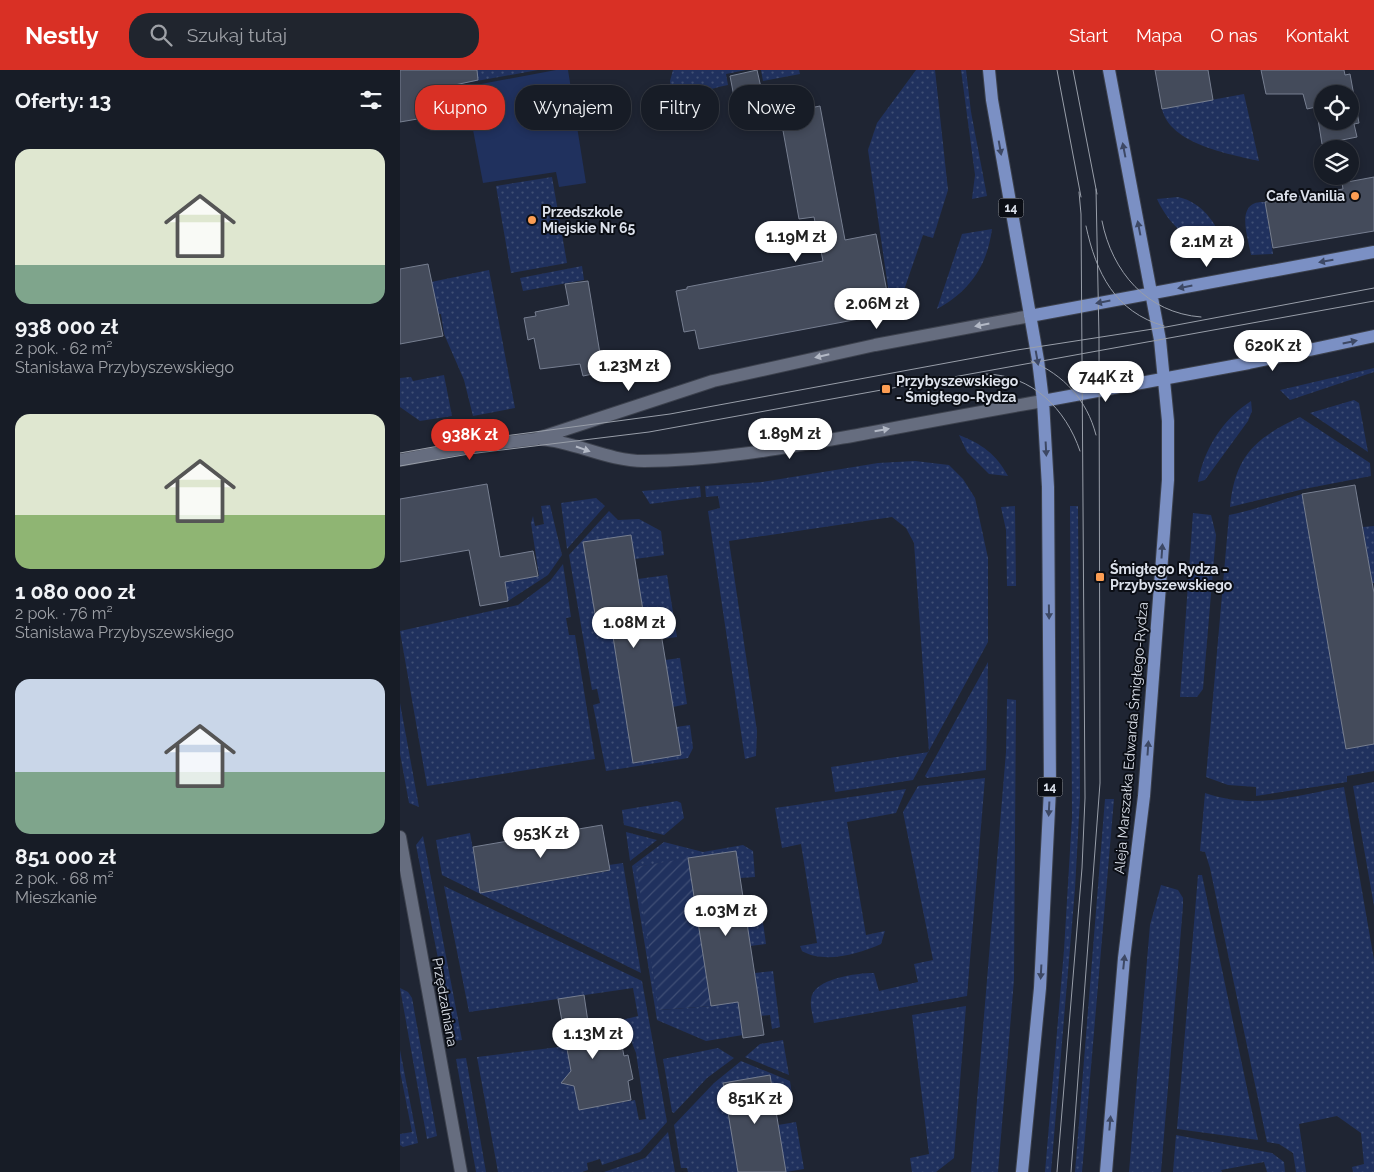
<!DOCTYPE html>
<html lang="pl">
<head>
<meta charset="utf-8">
<style>
  :root { --surface:#171c26; --page:#20252e; --text:#f1f3f6; --muted:#9ea1a7; --line:#363a43; --accent:#d93025 }
  body { margin:0; font-family:Raleway,sans-serif; background:var(--page); color:var(--text); height:100vh; display:flex; flex-direction:column; font-size:19px; white-space:nowrap }
  * { box-sizing:border-box; margin:0 }
  p { font-size:16px; color:var(--muted) }
  .icon { flex:none; width:28px; height:28px; fill:none; stroke:currentColor; stroke-width:2; stroke-linecap:round; stroke-linejoin:round }
  .map { position:relative; flex:1; overflow:hidden }
  .side { display:flex; flex-direction:column; background:var(--surface); width:400px }
  .side>* { flex:none }
  .banner { position:absolute; left:15px; top:15px; width:475px; height:45px; display:flex; gap:10px }
  .tools { position:absolute; left:914px; top:15px; display:grid; gap:10px }
  .tools a { display:grid; place-items:center; width:45px; height:45px; border-radius:50%; background:var(--surface); box-shadow:0 2px 8px #0003,0 0 0 1px var(--line); font-size:25px }
  .price { position:absolute; translate:-50% -42px; padding:0 11px; border-radius:18px; background:#fff; color:#222; font-size:16px; line-height:32px; filter:drop-shadow(0 1px 2px #0008) }
  .price::after { content:''; position:absolute; left:50%; top:30px; width:15px; height:11px; margin-left:-8px; background:inherit; clip-path:polygon(0 0,100% 0,50% 100%) }
  .price.current { background:var(--accent); color:#fff }
  ul { padding:0; list-style:none }
  li { display:grid; align-content:center; gap:10px; height:265px; padding:0 15px }
  li span { display:grid; place-items:center; height:155px; border-radius:15px; color:#555 }
  li>.icon { margin-inline-start:auto }
  span .icon { width:90px; height:90px; fill:#fffc; stroke-width:1 }
  li b { font-size:21px }
  h2 { display:flex; justify-content:space-between; align-items:center; height:60px; padding:0 15px; font-size:21px }
  .chip { padding:0 18px; border-radius:20px; background:var(--surface); box-shadow:0 2px 8px #0003,0 0 0 1px var(--line); font-size:18px; line-height:45px }
  .chip.current { background:var(--accent); color:#fff }
  header { display:flex; align-items:center; gap:30px; box-sizing:border-box; height:70px; padding:0 25px; background:var(--accent); color:#fff }
  header strong { font-size:24px }
  nav { display:flex; gap:28px; margin-inline-start:auto; font-size:18px }
  .search { width:350px; height:45px; background:var(--page); display:flex; align-items:center; gap:12px; box-sizing:border-box; padding:0 18px; border-radius:20px; color:var(--muted); font-size:19px }
  main { display:flex; flex:1; min-height:0 }
  .map>svg:first-child { display:block }
  .grass { fill:url(#grass-dots) }
  .park { fill:#20315e }
  .garden { fill:url(#garden-furrows) }
  .building { fill:#444b5b; stroke:#777f91; fill-rule:evenodd }
  .lines { fill:none; stroke-linecap:round; stroke-linejoin:round }
  .minor-casing { stroke:#3c414d; stroke-width:14 }
  .major-casing { stroke:#3c414d; stroke-width:14 }
  .minor { stroke:#666d7f; stroke-width:12 }
  .major { stroke:#7b90c4; stroke-width:12 }
  .tram { stroke:#989ea9; stroke-width:1 }
  .oneway { fill:#3d4864 }
  .oneway2 { fill:#b3b9c6 }
  .poi-dot { fill:#fc9d53; stroke:#0b0e15; stroke-width:2 }
  .labels { text-anchor:middle; stroke-width:4; stroke-linejoin:round; paint-order:stroke }
  .shield { fill:#0b0e15; stroke:#9ea2ac; stroke-width:1 }
  .shield-label { font-size:12px; font-weight:bold; fill:#dde2ec }
  .poi-label { font-size:14px; font-weight:bold; fill:#dde2ec; stroke:#0b0e15; text-anchor:start }
  .street-label { font-size:14px; fill:#dde2ec; stroke:#0b0e15 }
</style>
</head>
<body>
<header>
<strong>Nestly</strong>
<div class="search"><svg class="icon" aria-label="search" viewBox="0 0 24 24"><circle cx="10" cy="10" r="6"/><path d="M15 15l6 6"/></svg>Szukaj tutaj</div>
<nav><a>Start</a><a>Mapa</a><a>O nas</a><a>Kontakt</a></nav>
</header>
<main>
<section class="side">
<h2>Oferty: 13<svg class="icon" aria-label="filters" viewBox="0 0 24 24"><path d="M4 7h16M4 17h16"/><circle cx="9" cy="7" r="2"/><circle cx="15" cy="17" r="2"/></svg></h2>
<ul>
<li><span style="background:linear-gradient(#dfe7d0 75%,#7fa58c 0)"><svg class="icon" aria-label="home" viewBox="0 0 24 24"><path d="M3 11l9-7 9 7M6 9v11h12V9"/></svg></span><div><b>938 000 zł</b><p>2 pok. · 62 m²</p><p>Stanisława Przybyszewskiego</p></div></li>
<li><span style="background:linear-gradient(#dfe7d0 65%,#8fb573 0)"><svg class="icon" aria-label="home" viewBox="0 0 24 24"><path d="M3 11l9-7 9 7M6 9v11h12V9"/></svg></span><div><b>1 080 000 zł</b><p>2 pok. · 76 m²</p><p>Stanisława Przybyszewskiego</p></div></li>
<li><span style="background:linear-gradient(#c9d6e8 60%,#7fa58c 0)"><svg class="icon" aria-label="home" viewBox="0 0 24 24"><path d="M3 11l9-7 9 7M6 9v11h12V9"/></svg></span><div><b>851 000 zł</b><p>2 pok. · 68 m²</p><p>Mieszkanie</p></div></li>
</ul>
</section>
<div class="map">
<svg width="974" height="1102" viewBox="0 0 974 1102">
  <defs>
    <pattern id="grass-dots" width="8" height="8" patternUnits="userSpaceOnUse" patternTransform="scale(1.25)"><rect width="8" height="8" fill="#20315e"/><path d="M2 2h.1M6 6h.1" fill="none" stroke="#404f75" stroke-width="1.8" stroke-linecap="round"/></pattern>
    <pattern id="garden-furrows" width="10" height="10" patternUnits="userSpaceOnUse" patternTransform="scale(1.25)"><rect width="10" height="10" fill="#20315e"/><path d="M-1 1l2-2M0 10L10 0M9 11l2-2" fill="none" stroke="#404f75"/></pattern>
  </defs>
  <rect width="100%" height="100%" fill="#1f2533"/>
  <!-- grass -->
  <path class="grass" d="M50 0H138L60 14Z
    M273 0H346L326 4 328 15C302 21 286 23 275 50L270 11Z
    M361 0H399L400 4 363 11Z
    M516 0H535L548 120 533 168 523 165 504 220 489 224 468 80 477 53Z
    M561 0H566L571 42 587 126 572 129 575 105Z
    M844 24 859 91C829 84 770 74 762 39Z
    M152 107 167 193 111 203 96 116Z
    M778 127C803 132 823 159 823 183 792 175 770 157 757 129Z
    M865 132 873 184 851 185C848 167 834 130 865 132Z
    M592 159C587 196 570 221 537 239L562 164Z
    M182 196 184 210 123 221 120 208Z
    M89 200 115 338 73 346 64 310 44 264 41 244 12 248 7 217Z
    M974 298V302L890 330 880 320Z
    M44 305 52 346 20 351 0 337V308L11 307 13 311Z
    M954 330 959 333 968 382 910 343Z
    M851 331 852 341 848 351 805 410 798 412C804 379 822 350 851 331Z
    M900 347 970 393 971 406 904 419 830 437C835 386 855 368 900 347Z
    M559 365C582 374 596 384 608 406L589 404 567 382Z
    M515 391 549 395 563 409 575 428 588 488V572L513 710 435 722 431 697 529 682 514 473 506 458 492 447 329 471 357 661 356 686 345 689 308 441 320 438 318 426 306 427 305 416 362 412 478 393Z
    M300 416 301 427 250 434 242 421Z
    M902 424 946 679 974 674V701L947 706V712L856 726V717L828 715 806 707 829 445C855 440 877 431 902 424Z
    M196 428 205 436 167 479 161 433Z
    M150 435 162 485 148 505 108 531 105 512 139 506 131 453 133 446 135 456 144 454 141 436Z
    M615 436 616 516H607L606 460 601 437Z
    M670 436H678L680 728 675 819 651 1102H645L664 880 672 747Z
    M209 441 218 450 239 449 261 461 264 485 235 489 231 465 183 473 197 556 211 554 233 693 280 685 276 657 290 655 293 678 288 688 206 701 193 635 200 633 197 619 192 620 169 485Z
    M793 443 811 445 816 465 803 619 797 627H780Z
    M974 456V513H972L963 457Z
    M163 494 171 547 166 548 169 565H175L195 689 27 716 0 561 118 535 150 511Z
    M267 505 277 567 262 569 258 545 244 547 238 509Z
    M280 588 287 634 273 637 265 590Z
    M588 592 586 700 527 708 525 706Z
    M607 629 616 630 614 910 598 1102H571L606 682Z
    M0 633 19 737 9 733 0 684Z
    M585 708 567 926 414 953C413 946 410 937 411 930 412 908 458 903 474 903L479 921 518 912 514 894 533 890 503 742 518 716Z
    M974 712V836L953 716Z
    M944 717 974 890V1102H953L952 1097 964 1094 961 1063 937 1046 899 1054 906 1102H896L893 1083 879 1074 867 1072 810 798 805 782 800 781 805 723C855 740 893 726 944 717Z
    M506 719 496 743 447 752 466 865 485 861 481 874C459 884 424 894 402 881L400 876 417 873 401 774 382 778 375 738Z
    M705 729H714L682 1102H675Z
    M277 731 281 733 284 748 264 765 224 755 222 740Z
    M226 762 257 770 230 791Z
    M70 763 81 823 209 801V795L223 793 241 903 42 805 36 770Z
    M23 766 62 970 54 971 16 775Z
    M264 772 303 782 343 775 353 781 355 807 340 808 335 781 237 797 260 940 311 936 358 929 355 903 373 901 380 957 372 959 370 945 340 948 343 965 306 971 257 950 232 796Z
    M798 805H802L858 1070 777 1059Z
    M761 815 778 820 783 828V836L761 1102H729L750 855Z
    M44 816 242 911 267 1052 240 1082 202 1095 200 1089 187 1093 188 1100 182 1102H98L77 987 167 976 179 1040 235 1030 239 1050 246 1049 236 983 226 958H222V950L238 946 233 918 69 942Z
    M360 831 366 874 350 876 344 833Z
    M0 918 8 922 12 928 37 1066 27 1069Z
    M566 936 554 1088 536 1102H512L510 1088 529 1084 512 945Z
    M383 970 389 1005 345 987 360 974Z
    M318 978 334 988 307 1008 274 1043 272 1042 263 989Z
    M0 980 18 1073 3 1077 0 1075V1064L12 1062 0 1001Z
    M66 988 86 1102H76L56 989Z
    M341 991 390 1011 393 1032 375 1035 324 1013 338 1102H288L287 1098H281L274 1055 314 1013Z
    M396 1052 404 1099 386 1102 378 1055Z
    M268 1062 275 1102H204L245 1088Z
    M776 1065 872 1083 884 1092 885 1102H867L864 1092 821 1100 822 1102H773Z"/>
  <!-- park -->
  <path class="park" d="M156 0H168L186 113 159 117 156 102 83 113 65 17Z"/>
  <!-- garden -->
  <path class="garden" d="M288 788 311 936 259 940 236 797Z"/>
  <!-- building -->
  <path class="building" d="M0 0H77L78 10 36 19 41 45 0 52Z
    M357 0 364 31 336 37 330 6Z
    M755 0H808L813 30 762 39Z
    M861 0H944L945 5 950 4 959 53 954 54 957 67 922 74 916 37 907 39 903 24H866ZM922 24H950V51H922Z
    M420 36 445 170 476 164 491 243 299 279 295 260 284 262 276 221 287 219V217L423 191 414 147 399 149 380 44Z
    M974 107V161L873 178 865 132 943 119 942 113Z
    M28 194 43 266 0 274V199Z
    M188 211 203 302 183 306 180 294 140 299 134 268 128 270 124 248 136 246 135 242 169 235 165 214Z
    M87 414 100 487 133 481 138 506 105 512 108 531 80 536 69 480 0 492V429Z
    M955 415 974 523V674L946 679 902 424Z
    M231 465 244 547 258 545 281 685 233 693 211 554 197 556 183 472Z
    M202 755 210 800 80 823 73 777Z
    M336 781 364 965 343 968 338 932 311 936 288 788Z
    M184 925 191 972 220 966 224 986 228 985 233 1009 228 1011 231 1030 179 1040 174 1016 161 1013 171 1001 158 929Z
    M370 1005 386 1102H338L323 1013Z"/>
  <g class="lines">
    <defs>
      <path id="minor" d="M141 369C176 372 208 391 244 391 314 391 384 378 452 366 516 354 579 342 643 331
        M0 390 68 377 136 369 313 311 475 275 630 246
        M0 767 61 1102"/>
      <path id="major" d="M589 0 592 30 638 290 643 331 648 417 650 719 640 918 622 1102
        M630 246 974 182
        M643 331 849 293 974 266
        M706 1102 724 888 744 726 768 410V351L760 270 709 0"/>
    </defs>
    <!-- minor casing -->
    <use href="#minor" class="minor-casing"/>
    <!-- major casing -->
    <use href="#major" class="major-casing"/>
    <!-- minor -->
    <use href="#minor" class="minor"/>
    <!-- major -->
    <use href="#major" class="major"/>
    <!-- tram -->
    <path class="tram" d="M657 0 681 127
      M673 0 697 124
      M702 151C712 202 747 243 801 247
      M686 156C696 203 715 242 764 256
      M631 291C664 305 687 330 696 365
      M586 304C632 305 666 339 680 381
      M0 383 67 371 270 344 617 280 766 257 974 218
      M0 396 69 384 249 362 974 231
      M657 1102 682 798 685 728 681 144 679 122
      M671 1102 700 713 699 267 696 119"/>
  </g>
  <!-- one-way arrows -->
  <defs><path id="oneway-solid" d="M-6-.8H1V-3.2L6.5 0L1 3.2V.8H-6Z" transform="scale(1.25)"/></defs>
  <g class="oneway">
    <use href="#oneway-solid" transform="translate(600 78) rotate(80)"/>
    <use href="#oneway-solid" transform="translate(724 80) rotate(-101)"/>
    <use href="#oneway-solid" transform="translate(739 158) rotate(-101)"/>
    <use href="#oneway-solid" transform="translate(926 191) rotate(170)"/>
    <use href="#oneway-solid" transform="translate(785 217) rotate(169)"/>
    <use href="#oneway-solid" transform="translate(703 232) rotate(169)"/>
    <use href="#oneway-solid" transform="translate(950 272) rotate(-12)"/>
    <use href="#oneway-solid" transform="translate(637 288) rotate(80)"/>
    <use href="#oneway-solid" transform="translate(646 379) rotate(87)"/>
    <use href="#oneway-solid" transform="translate(762 481) rotate(-86)"/>
    <use href="#oneway-solid" transform="translate(649 542) rotate(89)"/>
    <use href="#oneway-solid" transform="translate(748 678) rotate(-86)"/>
    <use href="#oneway-solid" transform="translate(649 739) rotate(93)"/>
    <use href="#oneway-solid" transform="translate(724 892) rotate(-84)"/>
    <use href="#oneway-solid" transform="translate(641 902) rotate(93)"/>
    <use href="#oneway-solid" transform="translate(710 1053) rotate(-85)"/>
  </g>
  <g class="oneway2">
    <use href="#oneway-solid" transform="translate(582 255) rotate(169)"/>
    <use href="#oneway-solid" transform="translate(422 286) rotate(167)"/>
    <use href="#oneway-solid" transform="translate(482 360) rotate(-10)"/>
    <use href="#oneway-solid" transform="translate(183 379) rotate(19)"/>
  </g>
  <!-- markers -->
  <g class="poi-dot">
    <circle cx="955" cy="126" r="5"/>
    <circle cx="132" cy="150" r="5"/>
    <rect x="481" y="314" width="10" height="10" rx="2.5"/>
    <rect x="695" y="502" width="10" height="10" rx="2.5"/>
  </g>
  <g class="labels">
    <!-- shield labels -->
    <g class="shield">
      <rect x="598.5" y="128.5" width="25" height="19" rx="4"/>
      <rect x="637.5" y="707.5" width="25" height="19" rx="4"/>
    </g>
    <g class="shield-label">
      <text x="611" y="142">14</text>
      <text x="650" y="721">14</text>
    </g>
    <!-- poi labels -->
    <g class="poi-label">
      <text x="945" y="131" text-anchor="end">Cafe Vanilia</text>
      <text x="142" y="147">Przedszkole<tspan x="142" dy="16">Miejskie Nr 65</tspan></text>
      <text x="496" y="316">Przybyszewskiego<tspan x="496" dy="16">- Śmigłego-Rydza</tspan></text>
      <text x="710" y="504">Śmigłego Rydza -<tspan x="710" dy="16">Przybyszewskiego</tspan></text>
    </g>
    <!-- street labels -->
    <g class="street-label">
      <text transform="translate(731 668) rotate(-85)" y="5">Aleja Marszałka Edwarda Śmigłego-Rydza</text>
      <text transform="translate(45 932) rotate(80)" y="5">Przędzalniana</text>
    </g>
  </g>
</svg>
<div class="tools">
<a><svg class="icon" aria-label="locate" viewBox="0 0 24 24"><circle cx="12" cy="12" r="6"/><path d="M12 2v4M12 18v4M2 12h4M18 12h4"/></svg></a>
<a><svg class="icon" aria-label="layers" viewBox="0 0 24 24"><path d="M12 4l9 5-9 5-9-5zM3 14l9 5 9-5"/></svg></a>
</div>
<b class="price" style="left:396px;top:193px">1.19M zł</b>
<b class="price" style="left:807px;top:198px">2.1M zł</b>
<b class="price" style="left:477px;top:260px">2.06M zł</b>
<b class="price" style="left:873px;top:302px">620K zł</b>
<b class="price" style="left:229px;top:322px">1.23M zł</b>
<b class="price" style="left:706px;top:333px">744K zł</b>
<b class="price" style="left:390px;top:390px">1.89M zł</b>
<b class="price current" style="left:70px;top:391px">938K zł</b>
<b class="price" style="left:234px;top:579px">1.08M zł</b>
<b class="price" style="left:141px;top:789px">953K zł</b>
<b class="price" style="left:326px;top:867px">1.03M zł</b>
<b class="price" style="left:193px;top:990px">1.13M zł</b>
<b class="price" style="left:355px;top:1055px">851K zł</b>
<div class="banner">
<a class="chip current">Kupno</a>
<a class="chip">Wynajem</a>
<a class="chip">Filtry</a>
<a class="chip">Nowe</a>
</div>
</div>
</main>
</body>
</html>
